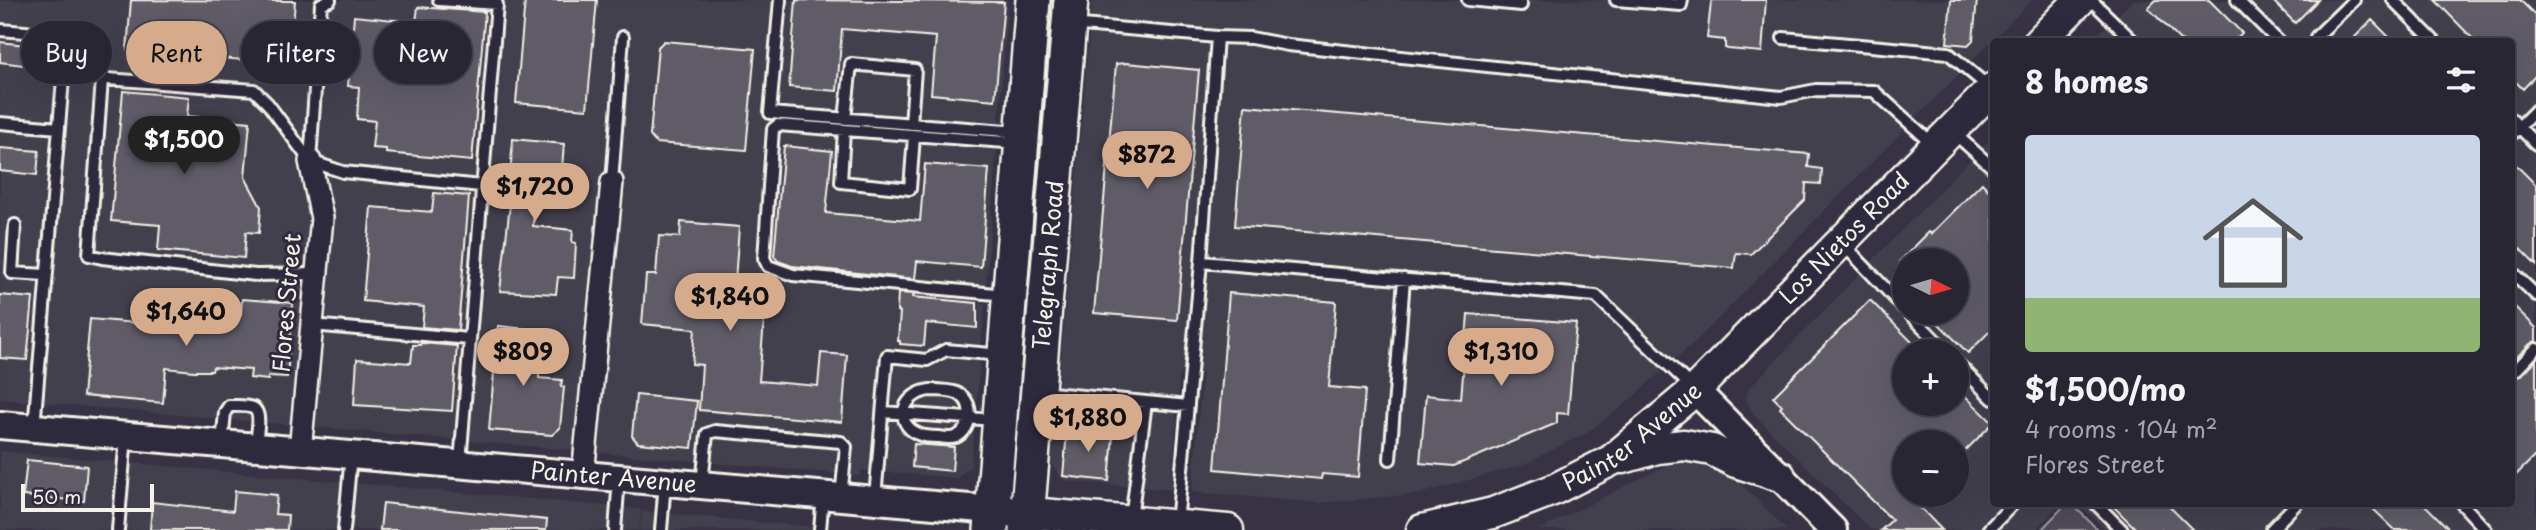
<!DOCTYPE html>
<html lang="en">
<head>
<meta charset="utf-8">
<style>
  :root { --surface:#292633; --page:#312e3b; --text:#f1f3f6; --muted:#a5a5ac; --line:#45434e; --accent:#d6ab8b }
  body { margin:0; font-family:"Playpen Sans",sans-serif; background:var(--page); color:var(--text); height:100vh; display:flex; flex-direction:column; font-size:26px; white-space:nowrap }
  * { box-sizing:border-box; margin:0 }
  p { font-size:23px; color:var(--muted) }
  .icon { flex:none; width:38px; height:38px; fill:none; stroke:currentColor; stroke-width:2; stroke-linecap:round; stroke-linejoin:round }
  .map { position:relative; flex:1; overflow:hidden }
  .drawer { position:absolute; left:1990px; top:38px; width:525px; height:469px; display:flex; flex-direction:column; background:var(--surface); border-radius:7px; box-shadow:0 7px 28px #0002,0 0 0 2px var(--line) }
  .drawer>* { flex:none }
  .banner { position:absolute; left:21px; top:21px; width:665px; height:63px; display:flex; gap:14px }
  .needle { width:46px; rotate:95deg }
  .buttons { position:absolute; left:1892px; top:248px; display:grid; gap:14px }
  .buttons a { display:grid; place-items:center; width:77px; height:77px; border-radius:50%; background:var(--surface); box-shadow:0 7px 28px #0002,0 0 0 2px var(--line); font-size:35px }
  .scale { position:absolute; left:21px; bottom:18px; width:133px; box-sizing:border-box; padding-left:7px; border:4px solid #f4f1e8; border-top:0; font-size:19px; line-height:24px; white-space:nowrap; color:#f4f1e8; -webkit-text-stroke:5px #2f2a3d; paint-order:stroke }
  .price { position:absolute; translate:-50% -60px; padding:0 16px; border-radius:24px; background:var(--accent); color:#111; font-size:23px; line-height:46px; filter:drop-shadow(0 2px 4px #0008) }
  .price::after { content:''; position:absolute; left:50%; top:42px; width:21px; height:16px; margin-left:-10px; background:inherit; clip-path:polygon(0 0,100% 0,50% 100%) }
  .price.active { background:#222; color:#fff }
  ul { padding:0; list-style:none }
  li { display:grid; align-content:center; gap:14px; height:371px; padding:0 35px }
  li+li { border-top:2px solid var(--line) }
  li span { display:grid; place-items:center; height:217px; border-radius:7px; color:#555 }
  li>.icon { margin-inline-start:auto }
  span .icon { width:126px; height:126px; fill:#fffc; stroke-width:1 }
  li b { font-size:30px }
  h2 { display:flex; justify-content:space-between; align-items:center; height:84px; padding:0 35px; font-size:30px }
  .pill { padding:0 24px; border-radius:32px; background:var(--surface); box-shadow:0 7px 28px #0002,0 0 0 2px var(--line); font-size:24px; line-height:63px }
  .pill.active { background:var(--accent); color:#111 }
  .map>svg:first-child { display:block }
  .built { fill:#433f4e; fill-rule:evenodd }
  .green { fill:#504b59; stroke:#a29ea0; stroke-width:2 }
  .building { fill:#5f5c67; stroke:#f4f1e8; stroke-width:2 }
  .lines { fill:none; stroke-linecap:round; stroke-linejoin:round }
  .service-casing { stroke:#f4f1e8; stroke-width:16 }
  .minor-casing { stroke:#f4f1e8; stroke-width:26 }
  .tertiary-casing { stroke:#f4f1e8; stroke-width:32 }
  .secondary-casing { stroke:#f4f1e8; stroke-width:35 }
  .primary-casing { stroke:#f4f1e8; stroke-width:38 }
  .service { stroke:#2f2a3d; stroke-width:10 }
  .minor { stroke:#2f2a3d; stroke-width:21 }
  .tertiary { stroke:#2f2a3d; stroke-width:26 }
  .secondary { stroke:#2f2a3d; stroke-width:30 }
  .primary { stroke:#2f2a3d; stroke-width:33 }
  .labels { text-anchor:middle; stroke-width:6; stroke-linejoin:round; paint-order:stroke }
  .street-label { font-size:23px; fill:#f4f1e8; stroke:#2f2a3d }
</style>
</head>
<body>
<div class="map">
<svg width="2536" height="530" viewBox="0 0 2536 530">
  <rect width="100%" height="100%" fill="#373244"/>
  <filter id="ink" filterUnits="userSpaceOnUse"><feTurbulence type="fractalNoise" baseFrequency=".0143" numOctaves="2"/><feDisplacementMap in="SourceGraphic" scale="14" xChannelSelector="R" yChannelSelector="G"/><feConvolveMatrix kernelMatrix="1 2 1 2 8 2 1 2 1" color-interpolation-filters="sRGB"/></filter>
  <g filter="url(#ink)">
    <!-- built -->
    <path class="built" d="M0 0H1008L985 301 876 295 985 303 971 466 957 478 861 470 860 476 0 399Z
      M1092 0H2032L1700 337 1624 405 1588 432 1523 465 1419 494 1320 503 1192 492 1202 374 1180 373 1171 490 1066 481 1059 475 1052 463Z
      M2134 0H2536V530H2105L2078 504H2511V42H2089Z
      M1993 136V504H2061L2035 530H1871L1754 415 1746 400 1748 389ZM1904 261H1956V313H1904ZM1904 352H1956V404H1904ZM1904 443H1956V495H1904Z
      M0 451 641 509 639 530H0Z
      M1675 461 1705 462 1730 473 1787 530H1538Z
      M642 511 844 530H640Z"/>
    <!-- green -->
    <path class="green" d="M2066 504H2072L2098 530H2041Z"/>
    <!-- building -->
    <path class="building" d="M131 0 295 1 290 64 127 50Z
      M525 0H597L587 109 516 103Z
      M796 0 1004 2 995 100 931 94 936 37 842 29 837 91 789 87Z
      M1713 0H1766L1762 52 1728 49 1725 48V40L1707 38 1711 3Z
      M1951 0H1977L1973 40 1968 45 1947 43Z
      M2156 0H2209L2242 33 2233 42H2182L2148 8Z
      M2272 0H2318L2295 23Z
      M2435 0H2520L2536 16V75L2523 89 2511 77V42H2476Z
      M418 7 485 12 472 161 386 153V149L372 148 375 121 357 119 359 87 348 86 354 16 416 22Z
      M2372 20 2394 42H2350Z
      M664 41 755 49 746 150 656 143 650 136 658 47Z
      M0 42 25 45 23 65 0 62Z
      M1126 63 1199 70 1177 320 1094 313 1116 64Z
      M123 91 189 97 187 116 250 122 245 177 261 207 259 233 246 232 244 258 158 250 160 225 111 221Z
      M1245 106 1809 154 1808 167 1822 169 1821 184 1806 183 1805 200 1751 254 1736 253 1734 268 1235 226Z
      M513 139 564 144 560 192 536 190 533 226 573 230 572 242 576 243 574 278 558 277 556 294 500 291 512 187H509Z
      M784 146 832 151 826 213 920 221 925 164 989 169 981 267 917 261 915 279 792 266 778 261 774 256Z
      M0 148 39 151 37 175 0 171Z
      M2511 160 2536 185V265L2511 240Z
      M1982 183 1993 195V328L1968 353 1928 313H1956V261H1900L1929 232 1931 234Z
      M434 193 469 196 458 330 422 327 424 307 363 301 371 207 432 212Z
      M681 222 739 227 735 281 707 278 704 315 764 321 759 381 818 386 821 353 847 355 842 422 699 410 702 365 692 364 695 329 642 324 646 275H656L659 236 680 237Z
      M173 292 199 294 197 311 241 314 242 299 293 303 287 377 268 376V380L250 378 251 370 213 367 212 371H194L166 368 163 403 83 396 90 319 171 326Z
      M898 293 914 294 913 297 977 303V328L926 323 924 346 900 344V341H898L900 312 897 311Z
      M1229 293 1336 302 1329 387 1365 390 1358 477 1322 474 1321 479 1215 469Z
      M0 295 33 298 27 360 0 358Z
      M1870 300 1922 352H1904V404H1956V387L1993 423 1956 460V443H1904V495H1922L1915 502 1942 530H1881L1892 520 1780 408 1782 406 1773 397Z
      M2511 303 2536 328V341L2530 344 2511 363Z
      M1468 314 1576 323 1568 414 1557 413V423L1454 466 1420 463 1426 395 1461 399Z
      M498 326 537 330 533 371 539 372V378L562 380 561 387H564L560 428 552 435 489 430Z
      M421 343 457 346 452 411 354 405 357 359 411 363 413 345H420Z
      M2536 360V455L2511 480V380L2522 375Z
      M636 395 697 401 692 448 638 443 632 436Z
      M1075 423 1091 424 1090 433 1113 436 1109 481 1063 476 1067 432 1075 433Z
      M914 444 954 447 952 471 912 467Z
      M27 460 87 466 84 501 23 496Z
      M235 491 277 495 275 514 288 515 287 530H150L152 502 233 511Z
      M383 503 547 520 546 530H380Z
      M2111 504H2167L2193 530H2137Z
      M2368 504H2424L2450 530H2395Z"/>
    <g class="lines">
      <defs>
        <path id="service" d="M439 0 497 4 460 463
          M780 0 770 113 1020 132
          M1468 0 1521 5
          M1616 0 1681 5 1682 0
          M2091 0 2134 42
          M2237 0 2279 42
          M2393 0 2435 42
          M1071 24 1217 37 1201 262 1596 296 1695 390
          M0 30 62 35 66 43 34 428
          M1217 37 1251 38 1288 45 1781 97 1816 90 1874 91 1934 145
          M2316 37 2354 0
          M1783 38 1948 53 1990 88
          M94 78 254 90 268 104 310 161 343 172 481 186
          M102 79 89 255 102 258 256 275 316 274
          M845 119 851 64 915 70 911 124
          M2511 119 2536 144
          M0 123 59 128
          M844 130 841 182 910 189 914 136
          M1954 133 1993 168
          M2511 135 2536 110
          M310 161 321 4 330 0
          M612 182 623 37
          M15 225 12 273 46 275
          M1843 244 1904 308
          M2511 271 2536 295
          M1006 295 793 275 768 266 764 258 773 129 778 125 1019 143
          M1909 313 1947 352
          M312 325 469 339
          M1956 362 1993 399
          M2511 372 2517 369 2536 349
          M930 390C938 390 949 390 957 393 975 401 973 429 956 437 950 439 945 438 939 437 933 437 924 437 918 434 892 422 904 393 930 390Z
          M1041 392 1188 406
          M883 412 995 420
          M222 444 225 412 229 406C236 406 247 405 253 408 263 413 256 438 255 447
          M1390 459 1404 279
          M702 484 707 434 715 431 841 442 846 447 841 497
          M875 498 887 356 927 360 946 350 1002 355
          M2096 504 2122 530
          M2462 504 2486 530
          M1131 519 1146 402
          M1177 524 1201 262
          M118 530 126 436
          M344 530 351 455
          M615 530 619 478
          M661 530 665 482
          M820 530 823 495
          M1988 530 2013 504
          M2271 530 2296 504"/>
        <path id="minor" d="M300 451 322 218 310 161
          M583 475 612 182"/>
        <g id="tertiary">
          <path d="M1695 390 1833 530"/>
          <path id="s1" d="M0 425 993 510"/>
        </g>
        <g id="secondary">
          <path d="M2039 42 2080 0"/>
          <path d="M1623 458 1657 448 1684 445 1712 450 1736 462 1780 476"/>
          <path d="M1006 511 1228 530"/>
          <path id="s2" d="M1422 530 1493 513 1553 490 1612 460 1695 390 1993 88"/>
        </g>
        <g id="primary">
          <path d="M991 530 1033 0"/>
          <path id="s3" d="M1026 530 1071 0"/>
        </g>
      </defs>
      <!-- service casing -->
      <use href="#service" class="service-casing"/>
      <!-- minor casing -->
      <use href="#minor" class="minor-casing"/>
      <!-- tertiary casing -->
      <use href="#tertiary" class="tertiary-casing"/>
      <!-- secondary casing -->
      <use href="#secondary" class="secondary-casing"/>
      <!-- primary casing -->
      <use href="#primary" class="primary-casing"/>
      <!-- service -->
      <use href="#service" class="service"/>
      <!-- minor -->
      <use href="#minor" class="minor"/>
      <!-- tertiary -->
      <use href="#tertiary" class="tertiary"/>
      <!-- secondary -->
      <use href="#secondary" class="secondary"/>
      <!-- primary -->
      <use href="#primary" class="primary"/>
    </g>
  </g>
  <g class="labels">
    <!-- street labels -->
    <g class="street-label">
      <text dy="8" stroke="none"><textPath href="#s2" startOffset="525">Los Nietos Road</textPath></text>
      <text dy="8" stroke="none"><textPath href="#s3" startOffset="266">Telegraph Road</textPath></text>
      <text transform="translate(287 303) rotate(-85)" y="8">Flores Street</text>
      <text dy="8" stroke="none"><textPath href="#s2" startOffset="233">Painter Avenue</textPath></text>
      <text dy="8" stroke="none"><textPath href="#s1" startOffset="616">Painter Avenue</textPath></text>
    </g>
  </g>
</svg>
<div class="buttons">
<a><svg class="needle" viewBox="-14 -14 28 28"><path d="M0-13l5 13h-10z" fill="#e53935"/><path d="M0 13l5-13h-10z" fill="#a5a5ac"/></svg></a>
<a>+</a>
<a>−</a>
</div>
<div class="scale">50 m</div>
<b class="price active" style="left:184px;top:176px">$1,500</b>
<b class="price" style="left:1147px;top:191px">$872</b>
<b class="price" style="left:535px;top:223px">$1,720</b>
<b class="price" style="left:730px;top:333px">$1,840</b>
<b class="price" style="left:186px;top:348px">$1,640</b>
<b class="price" style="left:523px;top:388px">$809</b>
<b class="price" style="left:1501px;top:388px">$1,310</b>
<b class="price" style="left:1088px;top:454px">$1,880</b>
<div class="banner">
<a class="pill">Buy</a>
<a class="pill active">Rent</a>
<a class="pill">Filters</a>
<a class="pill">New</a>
</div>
<section class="drawer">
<h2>8 homes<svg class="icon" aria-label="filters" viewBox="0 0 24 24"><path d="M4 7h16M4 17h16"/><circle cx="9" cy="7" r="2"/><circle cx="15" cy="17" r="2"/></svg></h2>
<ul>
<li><span style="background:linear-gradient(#c9d6e8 75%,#8fb573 0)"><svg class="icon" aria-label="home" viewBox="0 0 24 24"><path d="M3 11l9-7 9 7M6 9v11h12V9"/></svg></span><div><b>$1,500/mo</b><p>4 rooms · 104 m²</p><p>Flores Street</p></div></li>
</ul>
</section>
</div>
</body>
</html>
